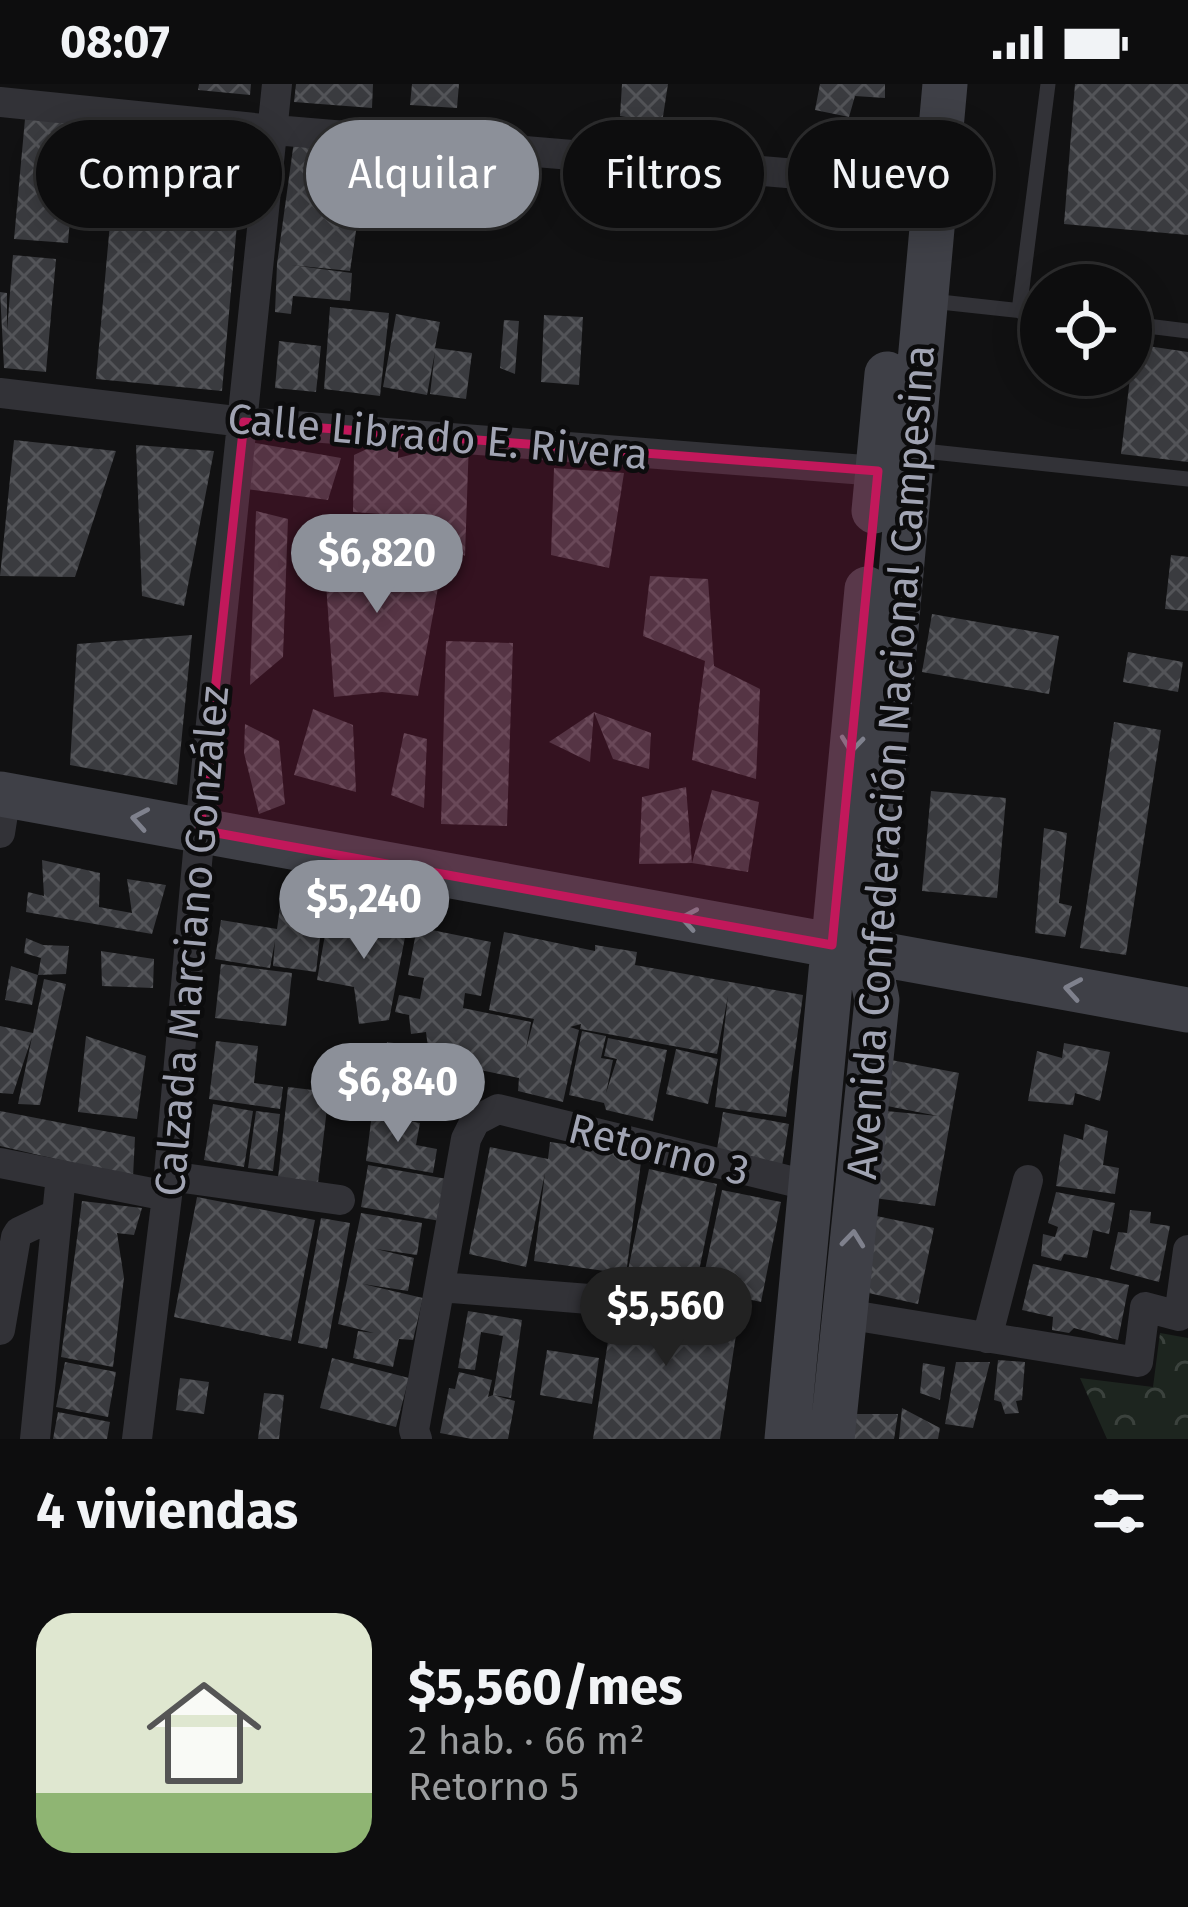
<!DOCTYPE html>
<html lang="es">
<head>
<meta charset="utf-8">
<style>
  :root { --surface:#0d0d0e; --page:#1b1b1c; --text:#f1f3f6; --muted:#9a9c9e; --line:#2d2d2e; --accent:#8c9099 }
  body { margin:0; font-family:"Fira Sans",sans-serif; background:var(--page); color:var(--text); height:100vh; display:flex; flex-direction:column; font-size:45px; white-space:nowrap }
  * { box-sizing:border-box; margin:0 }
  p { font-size:39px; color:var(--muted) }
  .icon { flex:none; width:66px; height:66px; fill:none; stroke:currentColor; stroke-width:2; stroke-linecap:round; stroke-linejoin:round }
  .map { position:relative; height:1355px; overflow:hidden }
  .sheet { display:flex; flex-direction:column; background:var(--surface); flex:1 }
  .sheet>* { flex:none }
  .banner { position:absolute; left:36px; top:36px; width:1116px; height:108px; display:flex; gap:24px }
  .tools { position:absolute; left:1020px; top:180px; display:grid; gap:24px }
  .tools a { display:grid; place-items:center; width:132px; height:132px; border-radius:50%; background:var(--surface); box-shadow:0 6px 30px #0003,0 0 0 3px var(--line); font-size:60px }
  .price { position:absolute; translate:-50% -102px; padding:0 27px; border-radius:42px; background:var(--accent); color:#fff; font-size:39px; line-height:78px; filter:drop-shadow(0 3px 6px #0008) }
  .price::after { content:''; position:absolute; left:50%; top:72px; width:36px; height:27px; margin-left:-18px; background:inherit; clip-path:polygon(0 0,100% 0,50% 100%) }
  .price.current { background:#222; color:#fff }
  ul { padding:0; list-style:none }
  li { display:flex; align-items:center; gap:36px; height:300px; padding:0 36px }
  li+li { border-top:3px solid var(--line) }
  li span { display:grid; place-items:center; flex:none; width:336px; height:240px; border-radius:36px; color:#555 }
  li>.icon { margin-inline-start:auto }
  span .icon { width:144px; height:144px; fill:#fffc; stroke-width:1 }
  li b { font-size:51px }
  h2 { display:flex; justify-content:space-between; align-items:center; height:144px; padding:0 36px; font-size:51px }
  .pill { padding:0 42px; border-radius:54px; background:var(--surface); box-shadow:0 6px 30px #0003,0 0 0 3px var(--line); font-size:42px; line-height:108px }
  .pill.current { background:var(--accent); color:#fff }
  .status { display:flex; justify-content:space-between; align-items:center; height:84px; padding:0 60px; background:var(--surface); direction:ltr }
  .status svg { height:33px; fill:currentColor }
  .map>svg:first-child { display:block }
  .park { fill:url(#park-crowns) }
  .building { fill:url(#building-cross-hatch) }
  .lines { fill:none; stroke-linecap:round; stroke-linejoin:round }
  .lane { stroke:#323237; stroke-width:15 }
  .street { stroke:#323237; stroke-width:30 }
  .secondary { stroke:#3f4047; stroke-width:45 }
  .oneway { stroke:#7f818d }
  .marked { fill:#c2185b; fill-opacity:0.2; stroke:#c2185b; stroke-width:9; stroke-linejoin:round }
  .labels { text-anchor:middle; stroke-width:9; stroke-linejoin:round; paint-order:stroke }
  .street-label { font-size:42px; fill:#a1a4b3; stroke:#0c0c0d }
</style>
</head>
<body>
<div class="status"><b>08:07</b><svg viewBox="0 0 49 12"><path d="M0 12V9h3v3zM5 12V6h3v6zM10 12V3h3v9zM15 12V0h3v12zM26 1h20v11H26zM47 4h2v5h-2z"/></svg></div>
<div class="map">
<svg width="1188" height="1355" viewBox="0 0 1188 1355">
  <defs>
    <pattern id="park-crowns" width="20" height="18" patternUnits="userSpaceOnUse" patternTransform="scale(3)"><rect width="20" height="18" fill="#1d251f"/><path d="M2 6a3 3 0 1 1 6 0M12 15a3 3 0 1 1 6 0" fill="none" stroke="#3b423d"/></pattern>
    <pattern id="building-cross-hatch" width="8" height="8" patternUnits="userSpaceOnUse" patternTransform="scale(3)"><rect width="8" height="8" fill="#3a3b3f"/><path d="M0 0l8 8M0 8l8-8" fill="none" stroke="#535458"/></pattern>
  </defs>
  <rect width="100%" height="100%" fill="#111112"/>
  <!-- park -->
  <path class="park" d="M1160 1249 1188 1254V1355H1107L1080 1294 1153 1303Z"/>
  <!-- building -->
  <path class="building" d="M199 0H251L250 11 198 6Z
    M296 0H373L372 24 294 18Z
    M412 0H459L457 24 410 21Z
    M622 0H668L662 39 620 32Z
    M820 0H885V14L855 12 849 33 815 26Z
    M1075 0H1188V151L1064 140Z
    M25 35 78 40 68 159 14 155Z
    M119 39 245 51 222 307 96 295Z
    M295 50 407 66 399 132 359 127 350 187 291 181 352 189 350 217 293 212 291 230 275 228 277 180Z
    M13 171 56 175 46 288 4 284 0 208 7 209V247Z
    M330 223 389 229 380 312 324 305Z
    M396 230 440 238 435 264 472 269 466 315 430 310 435 268 427 311 383 303Z
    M544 231 583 233 579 301 541 298Z
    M504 236 519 237 515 290 500 284Z
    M279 257 321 262 316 308 275 304Z
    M1134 260 1188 268V378L1121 370Z
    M399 350 398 374 469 356 465 472 395 431 353 428 354 371Z
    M14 356 116 367 75 493 0 492Z
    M250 358 341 374 328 416 246 405Z
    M136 361 214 367 184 522 142 512Z
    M554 384 624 389 609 484 551 471Z
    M256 427 288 435 283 573 250 601Z
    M322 443 442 482 418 612 382 608 334 613Z
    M1171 471 1188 473V527L1165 525Z
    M650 492 708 495 714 582 760 605 756 695 692 676 705 577 643 552Z
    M932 530 1059 552 1049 610 922 588Z
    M192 551 177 701 70 681 77 560Z
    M446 557 513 559 507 742 441 740Z
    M1128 568 1183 578 1178 608 1123 598Z
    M313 625 353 641 356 708 294 691Z
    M594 628 590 678 549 658Z
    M594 628 651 649 649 685 613 675Z
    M1114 638 1161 646 1126 871 1080 864Z
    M245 640 279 657 285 720 259 730 244 669Z
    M404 649 427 655 424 724 391 711Z
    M686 703 692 779 639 780 642 713Z
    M712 706 759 718 748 788 692 779Z
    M931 707 1006 714 997 814 922 807Z
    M1044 744 1067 749 1059 819 1072 822 1065 853 1035 849Z
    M42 776 100 789 99 823 132 829 127 795 166 801 152 850 26 828 28 808 44 812Z
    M280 823 323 828 316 888 273 882 275 857 270 884 215 875 221 836 277 845Z
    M329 828 407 843 389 936 359 940 354 903 317 896Z
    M417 843 491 858 481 912 465 909 463 924 531 938 526 965 534 935 489 926 504 848 595 867V861L637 868 635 881 803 911 786 1033 715 1023 728 912 717 970 580 945 581 940 570 943 579 946 563 1018 518 1007 519 994 466 983 470 971 428 964 418 1031 378 1025 387 958 428 964 426 948 411 950 409 931 395 928 399 911 420 915 424 894 408 891Z
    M26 854 43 861 69 862 66 890 38 891 32 921 5 916 11 882 38 891 41 874 24 869Z
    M101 867 154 875 153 904 102 902Z
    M221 880 292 889 286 942 215 934Z
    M44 895 66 900 40 1021 18 1020 32 953 13 1010 0 1009V942L33 949Z
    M582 947 606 952 601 974 613 976 606 1009 617 975 604 972 608 954 667 966 653 1037 606 1026 604 1019 569 1011Z
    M86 952 146 972 137 1035 78 1028Z
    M216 957 258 962 254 999 283 1003 280 1025 209 1015Z
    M1064 959 1110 968 1100 1017 1075 1009 1073 1021 1028 1017 1037 967 1062 974Z
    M676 965 718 975 708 1020 666 1010Z
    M891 976 959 989 935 1122 874 1114 886 1027 938 1032 882 1021Z
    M288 1003 329 1008 318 1099 278 1094Z
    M213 1020 253 1027 244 1083 204 1076Z
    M0 1027 135 1053 133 1093 0 1062Z
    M256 1027 280 1030 273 1087 248 1084Z
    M723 1028 789 1040 782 1082 716 1071Z
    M372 1030 420 1039 416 1061 437 1065 433 1089 366 1077Z
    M1085 1040 1108 1047 1103 1081 1119 1084 1115 1110 1056 1102 1064 1050 1083 1056Z
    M550 1058 642 1071 626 1190 534 1177 545 1089 526 1183 469 1170 490 1063 548 1075Z
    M368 1081 447 1095 440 1137 361 1123Z
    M649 1085 717 1100 695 1206 627 1191Z
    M722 1106 781 1118 761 1218 701 1205Z
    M1056 1108 1115 1119 1109 1150 1093 1146 1087 1174 1064 1170 1061 1177 1041 1172 1043 1150 1055 1153 1058 1143 1048 1139Z
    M197 1113 315 1136 291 1257 174 1233Z
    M82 1117 142 1124 134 1151 117 1149 124 1194 113 1283 61 1273Z
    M1130 1126 1151 1128 1150 1139 1170 1142 1159 1198 1110 1185 1118 1148 1127 1149Z
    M361 1129 422 1139 417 1171 376 1165 414 1174 408 1207 363 1200 423 1214 413 1256 399 1255 393 1283 353 1274 358 1247 374 1249 338 1240Z
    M862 1129 934 1144 918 1220 855 1206Z
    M321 1134 350 1139 327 1265 298 1259Z
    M1033 1180 1129 1201 1118 1256 1074 1244 1069 1249 1052 1246 1053 1233 1022 1226Z
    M616 1205 740 1225 720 1355H593Z
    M468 1227 522 1236 511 1314 493 1311 515 1317 508 1355H472L440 1349 449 1304 455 1305 459 1288 492 1296 488 1313 493 1311 503 1252 481 1248 475 1286 458 1284Z
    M547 1266 599 1274 592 1320 540 1311Z
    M332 1274 409 1294 396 1343 320 1324Z
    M998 1276 1025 1278 1022 1316 1016 1317 1019 1329 1005 1330 1001 1318 994 1316Z
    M65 1278 116 1288 108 1333 56 1323Z
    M956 1278H990L973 1344 945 1340Z
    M923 1279 945 1283 940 1316 920 1309Z
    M180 1294 209 1298 204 1330 176 1326Z
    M264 1309 284 1311 279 1355H258Z
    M902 1324 940 1344 938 1355H899Z
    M58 1328 110 1338 107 1355H53Z
    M856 1330H898L894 1355H854Z"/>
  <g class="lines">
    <!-- lane -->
    <path class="lane" d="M931 217 1041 229
      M1019 227 1048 0
      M1131 240 1188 247
      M914 366 1188 395"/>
    <!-- street -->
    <path class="street" d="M0 18 274 46 905 99
      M0 309 244 338 878 387
      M0 749 6 711
      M0 1079 167 1112
      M169 1092 340 1116
      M440 1203 589 1215
      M845 1230 1138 1278 1145 1223 1179 1232 1188 1166
      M0 1246 16 1153 19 1148 57 1130
      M987 1254 1028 1096
      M35 1355 61 1091
      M137 1355 167 1112 200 746 277 0
      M417 1355 414 1346 466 1055 475 1037 498 1025 811 1102"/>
    <!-- secondary -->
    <path class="secondary" d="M874 427 887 290
      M0 710 1188 926
      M787 1355 867 505
      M832 1355 877 916 867 867 945 0"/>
  </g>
  <!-- one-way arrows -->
  <defs><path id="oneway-chevron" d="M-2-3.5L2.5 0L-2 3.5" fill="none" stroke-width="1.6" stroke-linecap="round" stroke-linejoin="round" transform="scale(3)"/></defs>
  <g class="oneway">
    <use href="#oneway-chevron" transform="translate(852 660) rotate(96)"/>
    <use href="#oneway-chevron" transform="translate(140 735) rotate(-170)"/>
    <use href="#oneway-chevron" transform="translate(689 835) rotate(-170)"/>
    <use href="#oneway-chevron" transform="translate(1073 905) rotate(-170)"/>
    <use href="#oneway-chevron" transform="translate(853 1155) rotate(-84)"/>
  </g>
  <!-- marked area -->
  <path class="marked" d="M244 338 878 387 832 861 200 746Z"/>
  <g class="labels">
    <!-- street labels -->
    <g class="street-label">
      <text transform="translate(438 352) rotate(5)" y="15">Calle Librado E. Rivera</text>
      <text transform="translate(890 678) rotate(-86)" y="15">Avenida Confederación Nacional Campesina</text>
      <text transform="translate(191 857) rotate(-85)" y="15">Calzada Marciano González</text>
      <text transform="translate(659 1065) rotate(14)" y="15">Retorno 3</text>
    </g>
  </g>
</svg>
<div class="tools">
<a><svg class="icon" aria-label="locate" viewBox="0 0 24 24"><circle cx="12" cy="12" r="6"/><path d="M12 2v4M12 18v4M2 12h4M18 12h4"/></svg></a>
</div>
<b class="price" style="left:377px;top:532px">$6,820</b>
<b class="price" style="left:364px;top:878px">$5,240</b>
<b class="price" style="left:398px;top:1061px">$6,840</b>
<b class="price current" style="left:666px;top:1285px">$5,560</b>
<div class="banner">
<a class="pill">Comprar</a>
<a class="pill current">Alquilar</a>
<a class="pill">Filtros</a>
<a class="pill">Nuevo</a>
</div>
</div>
<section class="sheet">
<h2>4 viviendas<svg class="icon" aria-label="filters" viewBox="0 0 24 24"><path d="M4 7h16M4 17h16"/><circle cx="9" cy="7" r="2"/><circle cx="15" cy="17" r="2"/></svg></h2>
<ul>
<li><span style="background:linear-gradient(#dfe7d0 75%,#8fb573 0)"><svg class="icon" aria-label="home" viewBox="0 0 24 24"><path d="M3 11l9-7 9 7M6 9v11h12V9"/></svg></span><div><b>$5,560/mes</b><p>2 hab. · 66 m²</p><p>Retorno 5</p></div></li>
</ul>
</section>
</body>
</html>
